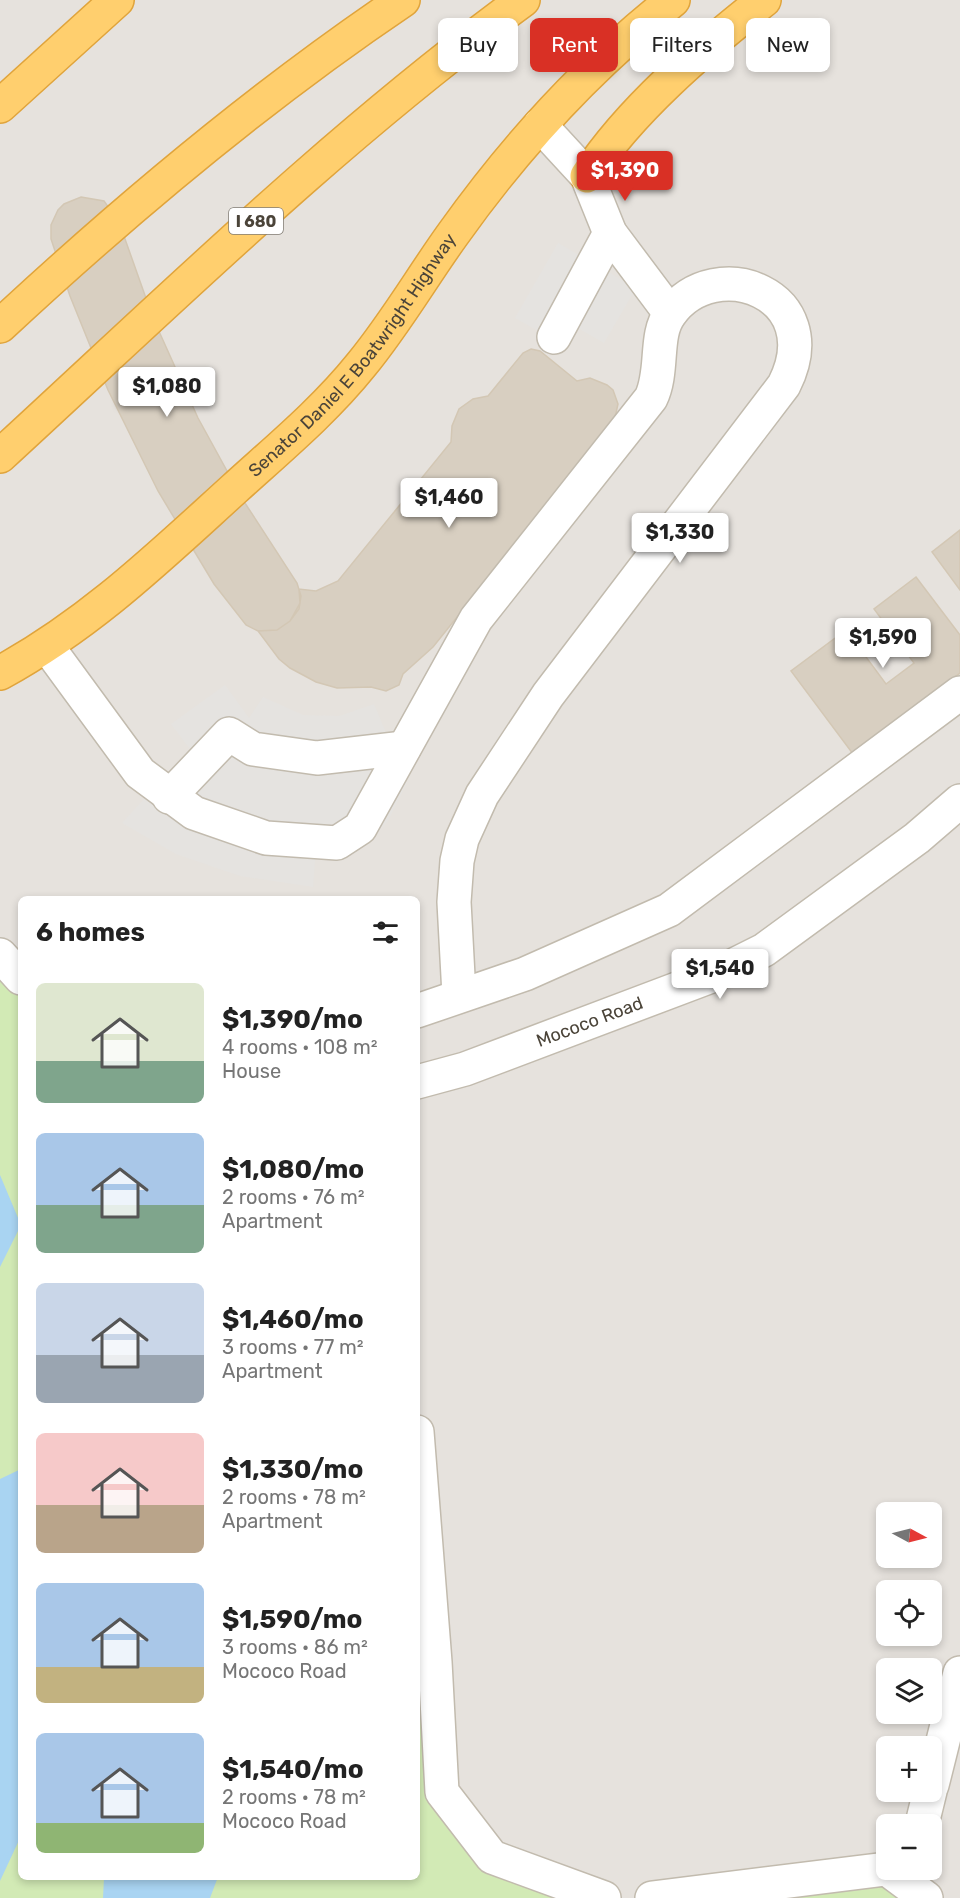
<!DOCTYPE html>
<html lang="en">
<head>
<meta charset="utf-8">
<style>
  :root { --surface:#fff; --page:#f2f2f2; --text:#222; --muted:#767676; --accent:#d93025 }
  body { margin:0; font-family:Rubik,sans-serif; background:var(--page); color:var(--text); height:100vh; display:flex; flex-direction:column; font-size:22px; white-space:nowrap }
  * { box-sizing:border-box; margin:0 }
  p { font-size:20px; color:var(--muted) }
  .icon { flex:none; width:33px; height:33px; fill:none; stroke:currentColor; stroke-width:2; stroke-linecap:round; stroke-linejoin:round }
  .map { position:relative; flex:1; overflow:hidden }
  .details { position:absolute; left:18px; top:896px; width:402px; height:984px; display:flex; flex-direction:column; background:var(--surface); border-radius:9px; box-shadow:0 3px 9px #0003 }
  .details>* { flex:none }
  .top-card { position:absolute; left:438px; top:18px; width:432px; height:54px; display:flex; gap:12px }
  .needle { width:39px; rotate:97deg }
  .tools { position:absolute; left:876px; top:1502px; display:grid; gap:12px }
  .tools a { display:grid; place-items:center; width:66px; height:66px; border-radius:9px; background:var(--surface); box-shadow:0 3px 9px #0003; font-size:30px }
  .price { position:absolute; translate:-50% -51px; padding:0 14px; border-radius:6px; background:#fff; color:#222; font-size:20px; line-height:39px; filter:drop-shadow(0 2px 3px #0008) }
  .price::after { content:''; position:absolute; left:50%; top:36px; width:18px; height:14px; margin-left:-9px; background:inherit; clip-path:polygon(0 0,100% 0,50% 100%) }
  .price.current { background:var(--accent); color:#fff }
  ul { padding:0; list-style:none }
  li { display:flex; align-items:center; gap:18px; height:150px; padding:0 18px }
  li span { display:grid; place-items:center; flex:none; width:168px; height:120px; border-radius:9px; color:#555 }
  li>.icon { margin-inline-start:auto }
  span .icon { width:72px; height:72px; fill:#fffc; stroke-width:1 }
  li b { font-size:26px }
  h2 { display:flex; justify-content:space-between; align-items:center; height:72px; padding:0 18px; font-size:26px }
  .tag { padding:0 21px; border-radius:9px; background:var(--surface); box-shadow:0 3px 9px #0003; font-size:21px; line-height:54px }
  .tag.current { background:var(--accent); color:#fff }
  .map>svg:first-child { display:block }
  .industrial { fill:#e6e2dd; fill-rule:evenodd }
  .green { fill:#d2eab5 }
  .parking { fill:#e5e3e0 }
  .water { fill:#a9d4f2 }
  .building { fill:#d8cfc1; stroke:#d3c7b4; stroke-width:1.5 }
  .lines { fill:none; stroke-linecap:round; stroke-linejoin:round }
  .minor-casing { stroke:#c2bbae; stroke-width:36 }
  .highway-casing { stroke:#e0a43c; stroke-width:36 }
  .minor { stroke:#fff; stroke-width:33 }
  .highway { stroke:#ffcf6e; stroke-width:33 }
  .labels { text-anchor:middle; stroke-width:4.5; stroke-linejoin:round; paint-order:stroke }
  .shield { fill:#fff; stroke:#817c74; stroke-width:1.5 }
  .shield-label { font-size:16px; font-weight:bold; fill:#4b4439 }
  .street-label { font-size:18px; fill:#4b4439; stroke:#fff }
</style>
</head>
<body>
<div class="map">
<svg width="960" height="1898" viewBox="0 0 960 1898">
  <rect width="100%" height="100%" fill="#f6f3ec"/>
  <!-- industrial -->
  <path class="industrial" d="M0 0H960V1898H927L887 1869H932V1824H886V1869L652 1898H604L492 1857 442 1792 417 1432V898H21V981L0 959ZM886 1512H932V1557H886ZM886 1590H932V1635H886ZM886 1668H932V1713H886ZM886 1746H932V1791H886Z"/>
  <!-- green -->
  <path class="green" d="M0 955 21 978V1876H417V1432L442 1792 492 1857 604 1898H0Z
    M885 1868 926 1898H652Z"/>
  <!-- parking -->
  <path class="parking" d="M558 243 636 288 604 343 576 327 565 346 515 318Z
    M225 685 249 718 263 697 303 715 339 716 374 704 407 783 388 821 370 842 346 855 315 860 313 887 240 876 176 854 122 823 190 749 171 724Z"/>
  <!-- water -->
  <path class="water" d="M0 1175 21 1225 0 1267Z
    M21 1469V1836L0 1881V1479Z
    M150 1876H218V1877L210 1898H103L104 1878Z"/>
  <!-- building -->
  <path class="building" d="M81 197 104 201 119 222 153 318 198 418 243 500 297 583 301 596 299 609 290 621 277 630 258 631 246 625 214 584 158 491 108 390 70 296 51 239V225L58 210 64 204Z
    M531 349 540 351 577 381 590 378 607 385 613 390 618 404 614 422 433 647 403 674 399 685 386 691 371 687 337 688 316 682 290 668 279 659 258 631 277 630 290 621 300 603 299 589 316 591 338 581 451 442 452 426 459 409 473 399 488 396 523 353Z
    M960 530V590L932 552Z
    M916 577 960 635V673L853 754 791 671 846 630 886 684 914 663 874 609Z"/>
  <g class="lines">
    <defs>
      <g id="minor">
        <path d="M540 125 587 176 610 233 670 313"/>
        <path d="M554 337 610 233"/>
        <path d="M47 646 140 773 194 813 266 838 337 843 360 828 476 619 651 398C664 371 654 335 670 314 715 251 830 294 784 385L548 695 482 795 462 839 457 861 454 902 459 995"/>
        <path d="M169 797 229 734 253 749 317 758 404 748"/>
        <path d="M0 955 21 978"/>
        <path d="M417 1011 525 974 669 910 960 693"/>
        <path id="s1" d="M417 1082 465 1069 714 975 764 950 917 838 960 801"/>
        <path d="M417 1432 435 1662 442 1792 492 1857 604 1898"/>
        <path d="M932 1785 960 1673"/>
        <path d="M922 1824 930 1791"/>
        <path d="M887 1869 926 1898"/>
        <path d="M652 1898 886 1869"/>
      </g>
      <g id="highway">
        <path d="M0 106 117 0"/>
        <path d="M587 176C630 110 702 49 764 0"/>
        <path d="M0 326C127 208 259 97 403 0"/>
        <path d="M0 456C170 300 336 137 523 0"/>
        <path id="s2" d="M0 673C91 623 158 558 234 489 278 449 324 411 361 365 395 324 422 277 453 234 515 147 589 66 673 0"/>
      </g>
    </defs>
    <!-- minor casing -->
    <use href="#minor" class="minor-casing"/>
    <!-- highway casing -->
    <use href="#highway" class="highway-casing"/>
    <!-- minor -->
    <use href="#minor" class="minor"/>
    <!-- highway -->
    <use href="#highway" class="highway"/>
  </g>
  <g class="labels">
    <!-- shield labels -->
    <rect class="shield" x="229" y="208" width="54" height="26" rx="4.5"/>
    <g class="shield-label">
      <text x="256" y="227">I 680</text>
    </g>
    <!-- street labels -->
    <g class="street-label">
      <text dy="6" stroke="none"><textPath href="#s2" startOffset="478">Senator Daniel E Boatwright Highway</textPath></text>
      <text dy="6" stroke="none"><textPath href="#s1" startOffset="183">Mococo Road</textPath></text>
    </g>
  </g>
</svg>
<div class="tools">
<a><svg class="needle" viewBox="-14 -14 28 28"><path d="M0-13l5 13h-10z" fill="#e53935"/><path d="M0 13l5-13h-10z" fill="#767676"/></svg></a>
<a><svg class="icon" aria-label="locate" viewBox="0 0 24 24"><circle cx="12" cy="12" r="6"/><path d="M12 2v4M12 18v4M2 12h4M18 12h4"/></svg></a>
<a><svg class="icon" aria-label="layers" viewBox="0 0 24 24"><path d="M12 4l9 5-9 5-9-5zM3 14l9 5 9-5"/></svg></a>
<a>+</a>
<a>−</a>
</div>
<b class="price current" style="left:625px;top:202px">$1,390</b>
<b class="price" style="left:167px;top:418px">$1,080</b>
<b class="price" style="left:449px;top:529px">$1,460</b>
<b class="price" style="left:680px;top:564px">$1,330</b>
<b class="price" style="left:883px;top:669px">$1,590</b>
<b class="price" style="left:720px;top:1000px">$1,540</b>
<div class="top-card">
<a class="tag">Buy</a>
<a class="tag current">Rent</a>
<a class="tag">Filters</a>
<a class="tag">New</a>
</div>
<section class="details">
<h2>6 homes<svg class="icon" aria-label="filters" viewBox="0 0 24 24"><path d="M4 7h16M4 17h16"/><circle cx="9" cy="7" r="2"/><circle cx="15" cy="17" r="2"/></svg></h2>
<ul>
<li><span style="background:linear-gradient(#dfe7d0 65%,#7fa58c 0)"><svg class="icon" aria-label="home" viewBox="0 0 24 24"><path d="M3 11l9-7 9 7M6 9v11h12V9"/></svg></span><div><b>$1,390/mo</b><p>4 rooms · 108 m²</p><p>House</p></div></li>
<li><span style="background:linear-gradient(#a9c7e8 60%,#7fa58c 0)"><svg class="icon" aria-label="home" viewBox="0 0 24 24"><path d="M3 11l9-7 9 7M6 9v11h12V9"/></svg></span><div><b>$1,080/mo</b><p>2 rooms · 76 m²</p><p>Apartment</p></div></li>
<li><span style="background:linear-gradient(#c9d6e8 60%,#9aa5b1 0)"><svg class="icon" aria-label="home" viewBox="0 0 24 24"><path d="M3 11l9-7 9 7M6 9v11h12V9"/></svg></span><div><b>$1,460/mo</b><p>3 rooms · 77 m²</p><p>Apartment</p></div></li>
<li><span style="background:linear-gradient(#f6c9c9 60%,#b9a48a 0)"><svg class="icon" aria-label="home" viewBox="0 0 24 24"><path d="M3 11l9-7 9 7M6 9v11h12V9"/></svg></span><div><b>$1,330/mo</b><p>2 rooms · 78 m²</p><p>Apartment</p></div></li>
<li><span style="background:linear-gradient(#a9c7e8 70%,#c2b280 0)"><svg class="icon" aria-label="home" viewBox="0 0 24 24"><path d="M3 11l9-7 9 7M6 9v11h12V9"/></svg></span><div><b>$1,590/mo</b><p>3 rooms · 86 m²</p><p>Mococo Road</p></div></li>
<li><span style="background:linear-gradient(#a9c7e8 75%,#8fb573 0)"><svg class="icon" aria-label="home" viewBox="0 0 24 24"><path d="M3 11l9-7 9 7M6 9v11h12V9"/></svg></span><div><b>$1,540/mo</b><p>2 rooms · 78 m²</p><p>Mococo Road</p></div></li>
</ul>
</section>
</div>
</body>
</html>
